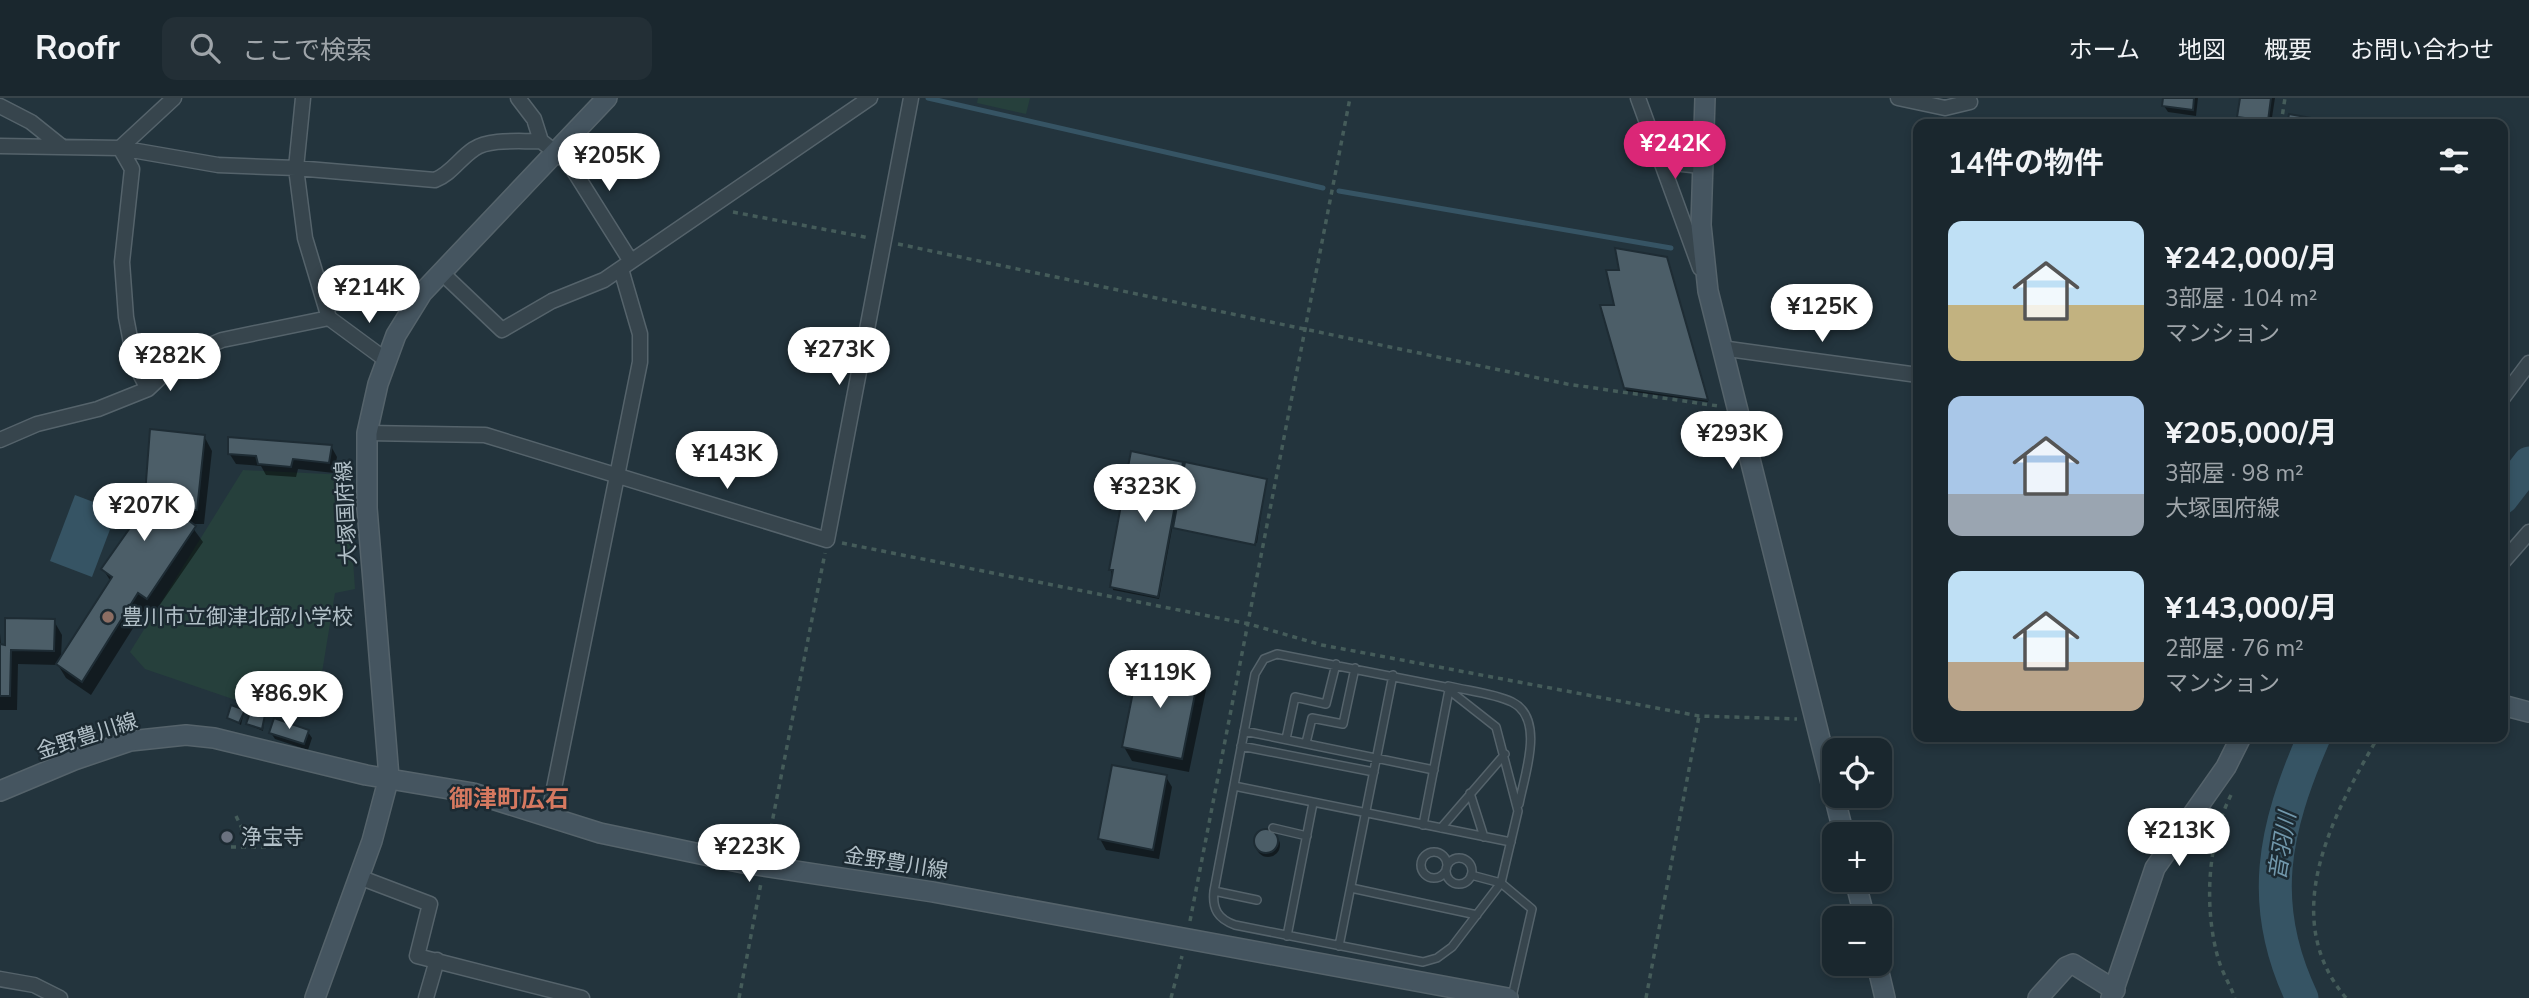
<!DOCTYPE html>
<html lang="ja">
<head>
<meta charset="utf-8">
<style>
  :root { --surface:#1a272e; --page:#232f36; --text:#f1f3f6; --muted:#9fa5aa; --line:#38444a; --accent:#db2777 }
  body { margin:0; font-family:"Nunito Sans","Noto Sans JP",sans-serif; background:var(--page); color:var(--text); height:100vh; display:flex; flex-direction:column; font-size:26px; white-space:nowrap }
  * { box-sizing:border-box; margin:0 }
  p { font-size:23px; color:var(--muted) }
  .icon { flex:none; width:38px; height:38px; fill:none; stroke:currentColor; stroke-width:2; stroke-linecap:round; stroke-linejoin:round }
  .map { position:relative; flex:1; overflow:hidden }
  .sheet { position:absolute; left:1913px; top:21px; width:595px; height:623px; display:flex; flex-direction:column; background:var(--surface); border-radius:14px; box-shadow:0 4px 10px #0003,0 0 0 2px var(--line) }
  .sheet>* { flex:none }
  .tools { position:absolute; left:1822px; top:640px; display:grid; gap:14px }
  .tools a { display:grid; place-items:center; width:70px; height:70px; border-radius:14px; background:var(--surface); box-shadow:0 4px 10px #0003,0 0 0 2px var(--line); font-size:35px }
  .price { position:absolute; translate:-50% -60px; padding:0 16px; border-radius:24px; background:#fff; color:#222; font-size:23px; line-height:46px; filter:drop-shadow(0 2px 4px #0008) }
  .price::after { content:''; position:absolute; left:50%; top:42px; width:21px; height:16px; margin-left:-10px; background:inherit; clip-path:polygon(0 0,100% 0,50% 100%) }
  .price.selected { background:var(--accent); color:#fff }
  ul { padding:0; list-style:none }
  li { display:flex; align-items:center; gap:21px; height:175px; padding:0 35px }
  li span { display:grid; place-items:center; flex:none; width:196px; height:140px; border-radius:14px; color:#555 }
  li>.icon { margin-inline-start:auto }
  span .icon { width:84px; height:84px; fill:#fffc; stroke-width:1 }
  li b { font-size:30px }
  h2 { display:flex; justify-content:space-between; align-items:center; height:84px; padding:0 35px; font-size:30px }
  header { display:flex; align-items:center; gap:42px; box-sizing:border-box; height:98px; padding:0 35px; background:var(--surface); border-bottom:2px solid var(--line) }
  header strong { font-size:33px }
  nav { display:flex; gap:38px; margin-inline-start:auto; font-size:24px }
  .search { width:490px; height:63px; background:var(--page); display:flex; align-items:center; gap:18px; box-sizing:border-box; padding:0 24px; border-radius:14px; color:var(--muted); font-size:26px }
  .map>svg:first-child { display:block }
  .green { fill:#26403c }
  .water { fill:#365464 }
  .shadow { fill:#0007 }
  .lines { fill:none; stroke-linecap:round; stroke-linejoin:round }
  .stream { stroke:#365464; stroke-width:5 }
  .river { stroke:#365464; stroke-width:33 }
  .building { fill:#4c5e68; stroke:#1e2c34; stroke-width:2 }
  .lane-casing { stroke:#55636b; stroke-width:10 }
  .street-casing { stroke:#55636b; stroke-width:17 }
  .secondary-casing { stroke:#55636b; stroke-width:22 }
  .path { stroke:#455c5a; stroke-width:3.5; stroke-dasharray:5 5; stroke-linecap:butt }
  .lane { stroke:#37454d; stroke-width:7 }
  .street { stroke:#37454d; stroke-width:14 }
  .secondary { stroke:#455560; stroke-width:19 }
  .education-dot { fill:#8d6e63; stroke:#1c2a32; stroke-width:2.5 }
  .worship-dot { fill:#6b7280; stroke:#1c2a32; stroke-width:2.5 }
  .labels { text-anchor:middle; stroke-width:5; stroke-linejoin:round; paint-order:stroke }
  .street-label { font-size:21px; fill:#b2c0c8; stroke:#1c2a32 }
  .poi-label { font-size:21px; fill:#b2c0c8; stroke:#1c2a32; text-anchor:start }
  .water-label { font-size:23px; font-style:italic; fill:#7298ac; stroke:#1c2a32 }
  .quarter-label { font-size:24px; font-weight:bold; fill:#d67960; stroke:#1c2a32 }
</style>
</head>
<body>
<header>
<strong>Roofr</strong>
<div class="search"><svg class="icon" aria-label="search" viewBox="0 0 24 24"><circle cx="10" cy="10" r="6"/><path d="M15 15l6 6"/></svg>ここで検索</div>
<nav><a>ホーム</a><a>地図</a><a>概要</a><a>お問い合わせ</a></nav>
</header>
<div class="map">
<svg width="2529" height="900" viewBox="0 0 2529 900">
  <rect width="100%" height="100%" fill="#23343d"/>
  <!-- green -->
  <path class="green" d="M978 0H1030L1026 16 977 5Z
    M243 372 347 377 355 491 335 495 316 611 296 608 288 620 145 571 130 554Z"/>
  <!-- water -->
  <path class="water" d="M75 397 117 413 92 479 50 463Z"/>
  <!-- shadow -->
  <path class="shadow" d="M2165 0H2198L2196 18 2168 14 2164 8Z
    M2242 0H2275L2271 26H2243L2239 19Z
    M1668 163 1708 304 1627 293 1625 290 1616 209Z
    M204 338 212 353 204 426H190L203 444 155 514 147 508 91 597 66 580 58 567 18 566 17 612H0V535L1 548 6 549 54 523 62 537 61 560 111 484 103 471Z
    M331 348 337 359 334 375 298 371 296 379 266 377 261 368 236 366 229 355Z
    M1182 366 1185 372 1266 382 1257 445 1173 426 1159 501 1113 492 1111 471Z
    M1197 578 1206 592 1189 674 1132 663 1124 649Z
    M244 614 241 627 229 620Z
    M264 619 263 633 247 626Z
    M308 634 312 640 308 652 275 641 271 635Z
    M1166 679 1172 689 1159 761 1106 752 1100 741Z
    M1256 747a12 12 0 1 1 24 0a12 12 0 1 1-24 0Z"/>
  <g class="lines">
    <!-- stream -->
    <path class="stream" d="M928 0 1323 90
      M1339 93 1671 150"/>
    <!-- river -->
    <path class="river" d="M2502 400 2529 365
      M2302 900C2257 806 2274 731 2314 639"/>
  </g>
  <!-- building -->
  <path class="building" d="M2163 0H2194L2193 12 2162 8Z
    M2240 0H2271L2268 23 2237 19Z
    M2289 16 2344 26H2287Z
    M1615 150 1667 159 1708 302 1624 290 1600 207H1614L1606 172H1619Z
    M150 331 205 337 197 412H175L196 428 147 501 138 495 82 584 56 566 112 479 101 471 144 410Z
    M228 339 332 347 329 365 293 361 291 369 258 366 256 358 228 356Z
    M1131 353 1183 364 1158 499 1110 489 1113 472H1109Z
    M1185 364 1267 381 1255 447 1173 430Z
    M5 520 55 521 54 553 11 552 10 598H0V546L5 547Z
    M1139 564 1199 576 1182 661 1122 649Z
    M231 607 245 612 239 625 227 620Z
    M251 612 265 617 262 631 246 626Z
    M274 620 309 632 304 646 269 635Z
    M1112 667 1167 677 1153 752 1098 741Z
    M1254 743a12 12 0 1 1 24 0a12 12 0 1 1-24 0Z"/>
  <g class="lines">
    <defs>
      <path id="lane" d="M1277 556 1445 589 1496 629 1518 713 1501 785 1452 849 1437 860 1423 864 1235 827C1218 821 1212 811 1214 793L1255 576 1264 561Z
        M1448 588C1468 593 1493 595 1512 604 1546 621 1524 678 1519 706
        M1244 633 1434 672
        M1286 641 1295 599 1326 606 1336 566
        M1306 645 1312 620 1343 626 1355 570
        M1241 648 1374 674
        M1234 688 1511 744
        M1470 695 1484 739
        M1423 727 1449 592
        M1273 730 1307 738
        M1441 730 1505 656
        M1421 767a13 13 0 1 1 26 0a13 13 0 1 1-26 0Z
        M1446 773a13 13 0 1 1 26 0a13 13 0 1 1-26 0Z
        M1471 777 1501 785 1532 811 1512 899
        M1351 790 1477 817
        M1214 793 1257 802
        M1287 838 1313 705
        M1339 848 1393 577"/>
      <path id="street" d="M303 0 296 70 305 140 329 220 386 262
        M518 0 534 21 541 43 569 65 630 162
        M1638 0 1700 170
        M1898 0 1945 10 1970 4
        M0 8 31 24 61 48
        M0 48 120 50 218 67 296 70 435 82C451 76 460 60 474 51 490 40 522 44 541 43
        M1659 56 1682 66 1701 68
        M441 174 502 232 552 203 604 182 870 0
        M1721 250 1918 277
        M148 291 135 266 126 219 122 164 132 71 120 50 174 0
        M2502 301 2529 265
        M367 335 485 337 827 442 911 0
        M0 342 37 326 98 311 148 291 182 259 222 242 329 220
        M2502 465 2529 434
        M548 720 640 264V236L621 171
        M359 779 430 806 417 858 582 900
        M0 881 34 887 60 900
        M426 900 437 862"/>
      <path id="secondary" d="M1705 0 1701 127 1708 193 1844 737
        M2502 607 2529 614
        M0 693 74 662 130 643 186 637 214 640 366 677 473 695 600 735 743 765 933 794 1508 900
        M1855 782 1865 821
        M1877 866 1885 900
        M315 900 372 743 389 679 367 410V335L378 286 396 237 422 195 607 0
        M2038 900 2066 869 2073 866 2115 892
        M2111 900 2155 770 2226 669 2241 639"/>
    </defs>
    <!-- lane casing -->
    <use href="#lane" class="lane-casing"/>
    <!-- street casing -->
    <use href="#street" class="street-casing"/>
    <!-- secondary casing -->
    <use href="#secondary" class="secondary-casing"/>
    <!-- path -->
    <path class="path" d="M2281 26 2285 0
      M733 114 870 140
      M898 146 1567 286 1718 308
      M842 445 1249 526 1322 547 1699 618 1797 621
      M2231 697C2207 744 2204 810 2218 860 2222 874 2230 887 2235 900
      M236 718 251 749
      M231 749H274
      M767 750 825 455
      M1190 823 1350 0
      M739 900 761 785
      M1171 900 1182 858
      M1646 900 1699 618
      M2346 900C2277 818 2333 717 2378 639"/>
    <!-- lane -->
    <use href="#lane" class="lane"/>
    <!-- street -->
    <use href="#street" class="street"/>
    <!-- secondary -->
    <use href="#secondary" class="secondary"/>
  </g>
  <!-- markers -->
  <circle class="education-dot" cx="108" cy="519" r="7"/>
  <circle class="worship-dot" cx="227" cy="739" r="7"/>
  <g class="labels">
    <!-- street labels -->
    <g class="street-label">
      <text transform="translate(346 415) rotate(-93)" y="7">大塚国府線</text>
      <text transform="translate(87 638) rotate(-18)" y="7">金野豊川線</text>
      <text transform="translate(896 765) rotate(9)" y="7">金野豊川線</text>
    </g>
    <!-- poi labels -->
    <g class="poi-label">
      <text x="122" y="526">豊川市立御津北部小学校</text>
      <text x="241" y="746">浄宝寺</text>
    </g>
    <!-- water labels -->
    <g class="water-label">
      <text transform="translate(2282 748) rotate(-81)" y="8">音羽川</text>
    </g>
    <!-- quarter labels -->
    <g class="quarter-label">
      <text x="509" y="709">御津町広石</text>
    </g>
  </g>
</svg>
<div class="tools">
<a><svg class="icon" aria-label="locate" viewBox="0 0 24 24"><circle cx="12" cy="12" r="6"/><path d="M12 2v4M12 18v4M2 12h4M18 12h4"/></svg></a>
<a>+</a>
<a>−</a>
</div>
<b class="price selected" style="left:1675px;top:83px">¥242K</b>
<b class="price" style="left:609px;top:95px">¥205K</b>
<b class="price" style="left:369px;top:227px">¥214K</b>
<b class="price" style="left:1822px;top:246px">¥125K</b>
<b class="price" style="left:839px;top:289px">¥273K</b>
<b class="price" style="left:170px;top:295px">¥282K</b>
<b class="price" style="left:1732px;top:373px">¥293K</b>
<b class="price" style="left:727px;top:393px">¥143K</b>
<b class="price" style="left:1145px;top:426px">¥323K</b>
<b class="price" style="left:144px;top:445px">¥207K</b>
<b class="price" style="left:1160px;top:612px">¥119K</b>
<b class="price" style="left:289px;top:633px">¥86.9K</b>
<b class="price" style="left:2179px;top:770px">¥213K</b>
<b class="price" style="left:749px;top:786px">¥223K</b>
<section class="sheet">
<h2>14件の物件<svg class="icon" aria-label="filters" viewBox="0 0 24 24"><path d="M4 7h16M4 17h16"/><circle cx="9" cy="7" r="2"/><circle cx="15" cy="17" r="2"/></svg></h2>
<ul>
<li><span style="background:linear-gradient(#bfe0f5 60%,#c2b280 0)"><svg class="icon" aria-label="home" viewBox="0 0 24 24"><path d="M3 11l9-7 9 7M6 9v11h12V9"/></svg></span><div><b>¥242,000/月</b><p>3部屋 · 104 m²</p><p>マンション</p></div></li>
<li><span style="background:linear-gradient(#a9c7e8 70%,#9aa5b1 0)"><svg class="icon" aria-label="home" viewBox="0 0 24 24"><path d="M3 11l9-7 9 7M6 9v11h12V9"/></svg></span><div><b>¥205,000/月</b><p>3部屋 · 98 m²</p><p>大塚国府線</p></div></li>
<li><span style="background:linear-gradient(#bfe0f5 65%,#b9a48a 0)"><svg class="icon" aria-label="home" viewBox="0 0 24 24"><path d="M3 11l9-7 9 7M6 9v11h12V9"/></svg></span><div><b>¥143,000/月</b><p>2部屋 · 76 m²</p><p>マンション</p></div></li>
</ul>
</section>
</div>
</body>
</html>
